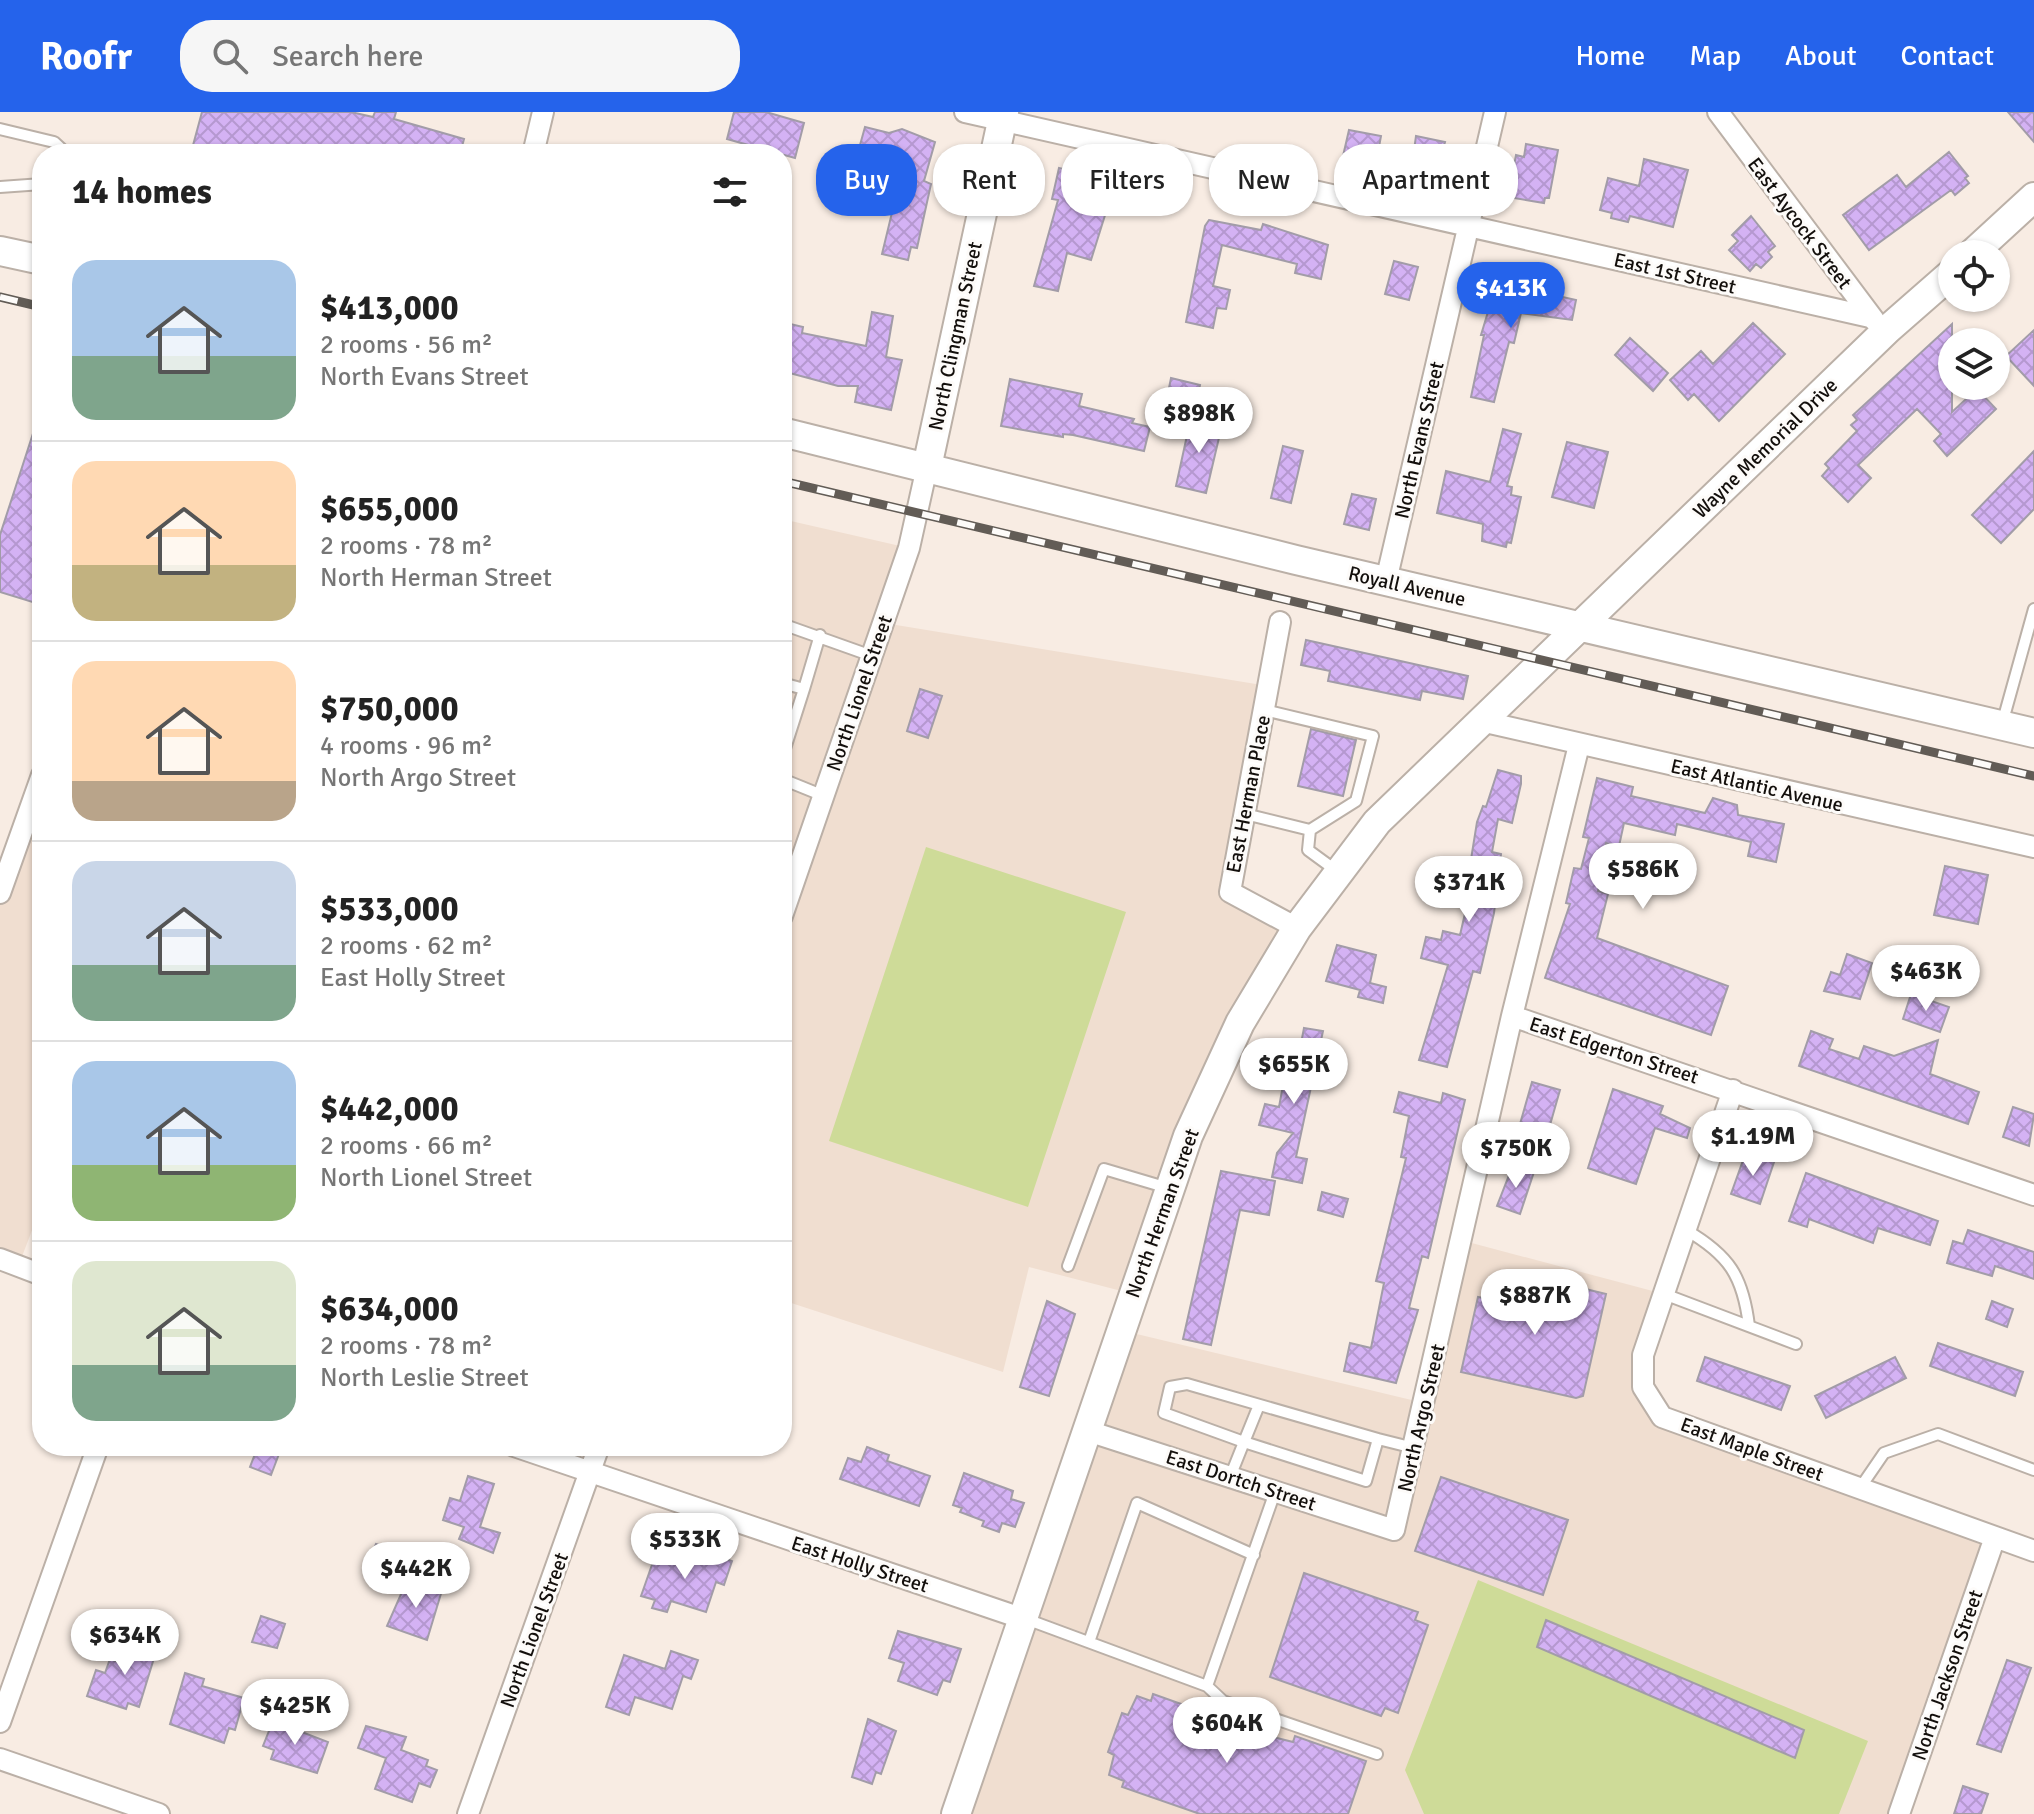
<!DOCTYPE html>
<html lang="en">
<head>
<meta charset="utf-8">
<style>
  :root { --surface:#fff; --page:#f6f6f6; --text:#222; --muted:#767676; --line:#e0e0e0; --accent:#2563eb }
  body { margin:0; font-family:Signika,sans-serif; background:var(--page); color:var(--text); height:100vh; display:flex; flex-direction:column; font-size:30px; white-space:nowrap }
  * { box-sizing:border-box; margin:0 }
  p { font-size:26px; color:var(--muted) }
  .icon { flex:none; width:44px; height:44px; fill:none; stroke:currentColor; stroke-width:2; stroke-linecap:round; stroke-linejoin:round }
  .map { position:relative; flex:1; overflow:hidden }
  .side { position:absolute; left:32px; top:32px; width:760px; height:1312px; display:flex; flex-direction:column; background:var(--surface); border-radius:32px; box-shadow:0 2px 6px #0004 }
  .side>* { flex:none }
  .top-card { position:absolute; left:816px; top:32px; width:760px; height:72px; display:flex; gap:16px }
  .fabs { position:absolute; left:1938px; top:128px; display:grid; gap:16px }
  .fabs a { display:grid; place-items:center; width:72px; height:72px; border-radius:50%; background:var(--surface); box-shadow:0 2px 6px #0004; font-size:40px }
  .price { position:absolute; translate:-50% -68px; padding:0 18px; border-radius:28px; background:#fff; color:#222; font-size:26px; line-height:52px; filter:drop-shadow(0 2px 4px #0008) }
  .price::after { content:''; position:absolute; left:50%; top:48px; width:24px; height:18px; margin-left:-12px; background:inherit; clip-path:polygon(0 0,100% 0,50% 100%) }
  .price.active { background:var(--accent); color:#fff }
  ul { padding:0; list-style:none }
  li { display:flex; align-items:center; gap:24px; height:200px; padding:0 40px }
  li+li { border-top:2px solid var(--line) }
  li span { display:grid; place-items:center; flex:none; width:224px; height:160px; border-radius:24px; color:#555 }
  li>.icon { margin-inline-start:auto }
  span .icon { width:96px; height:96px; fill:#fffc; stroke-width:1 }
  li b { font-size:34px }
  h2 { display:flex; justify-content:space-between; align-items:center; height:96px; padding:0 40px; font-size:34px }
  .tag { padding:0 28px; border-radius:32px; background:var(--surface); box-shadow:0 2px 6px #0004; font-size:28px; line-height:72px }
  .tag.active { background:var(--accent); color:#fff }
  header { display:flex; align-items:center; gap:48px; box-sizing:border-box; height:112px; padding:0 40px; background:var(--accent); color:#fff }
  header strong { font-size:38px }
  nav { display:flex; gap:44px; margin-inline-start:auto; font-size:28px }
  .search { width:560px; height:72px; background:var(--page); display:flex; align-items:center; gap:20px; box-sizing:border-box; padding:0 28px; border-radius:32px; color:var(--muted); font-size:30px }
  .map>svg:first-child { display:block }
  .built { fill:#f0ded0 }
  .park { fill:#cedb98 }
  .building { fill:url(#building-cross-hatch); stroke:#a29ca8; stroke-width:2 }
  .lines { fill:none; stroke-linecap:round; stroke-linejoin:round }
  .lane-casing { stroke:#bbb0a7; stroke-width:14 }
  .street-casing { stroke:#bbb0a7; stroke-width:24 }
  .secondary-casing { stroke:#bbb0a7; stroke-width:32 }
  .lane { stroke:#fff; stroke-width:10 }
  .street { stroke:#fff; stroke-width:20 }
  .secondary { stroke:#fff; stroke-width:28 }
  .rail-casing { stroke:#625c56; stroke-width:9 }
  .rail { stroke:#fdfbf9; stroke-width:6; stroke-dasharray:18; stroke-linecap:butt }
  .labels { text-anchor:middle; stroke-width:6; stroke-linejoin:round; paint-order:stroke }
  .street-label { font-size:20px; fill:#130f0c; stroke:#fdfbf9 }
</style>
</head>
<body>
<header>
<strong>Roofr</strong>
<div class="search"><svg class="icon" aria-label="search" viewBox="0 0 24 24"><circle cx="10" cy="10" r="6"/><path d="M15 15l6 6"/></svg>Search here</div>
<nav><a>Home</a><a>Map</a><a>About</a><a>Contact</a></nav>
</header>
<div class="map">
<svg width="2034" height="1702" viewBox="0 0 2034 1702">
  <defs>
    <pattern id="building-cross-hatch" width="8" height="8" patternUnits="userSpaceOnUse" patternTransform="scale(2)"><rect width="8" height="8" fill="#d4b2f4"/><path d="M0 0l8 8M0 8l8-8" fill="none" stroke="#b598d0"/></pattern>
  </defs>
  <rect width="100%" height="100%" fill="#f8ece3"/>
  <!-- built -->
  <path class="built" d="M782 407 909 436 884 511 1268 574 1230 780 1297 816 1240 911 1133 1182 1029 1155 1003 1260 782 1188Z
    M42 663V1092L18 1155 0 1147V781Z
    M1468 1130 1664 1182 1643 1243 1663 1305 1995 1425 1899 1702H956L1120 1218 1424 1291Z"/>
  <!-- park -->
  <path class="park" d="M926 735 1126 800 1028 1095 829 1029Z
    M1478 1468 1868 1629 1839 1702H1424L1405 1658Z"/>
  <!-- building -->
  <path class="building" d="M202 0H351L373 5 375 0H396L394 7 464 27 460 42H214L192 37Z
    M734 0H766L804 11 795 46 727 27Z
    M2008 0H2034V30Z
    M865 15 889 21 902 17 935 30 924 69 931 72 917 136 911 135 908 148 882 142 904 51 882 45 884 40 860 33Z
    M1349 18 1381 24 1376 51 1343 44Z
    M1416 24 1445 30 1435 64 1411 60Z
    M1526 32 1558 38 1549 86H1545L1544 91 1508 85 1516 43 1524 45Z
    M1949 40 1968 64 1965 66 1969 71 1955 83 1951 78 1869 138 1843 103 1897 63 1906 75Z
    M1644 47 1688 58 1673 115 1630 104 1628 110 1611 106 1612 101 1600 98 1608 66 1639 74Z
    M1059 56 1092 64 1093 59 1111 63 1106 100 1091 148 1067 141 1058 179 1034 174 1058 88 1052 87Z
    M1751 104 1775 134 1768 140 1772 145 1761 156 1756 152 1750 159 1729 138 1738 129 1732 123Z
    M1209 108 1261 118 1263 112 1328 133 1321 167 1295 161 1297 152 1222 133 1213 174 1230 178 1226 197 1217 196 1213 216 1186 210 1205 114Z
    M1394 149 1418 155 1409 188 1385 182Z
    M1497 170 1576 188 1572 208 1521 201 1514 231 1509 230 1494 290 1471 285 1484 223H1481Z
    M872 200 893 204 886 245 902 248 891 298 855 290 858 274H838L782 259V210L803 215 802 221 866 234Z
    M1753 211 1785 242 1719 309 1694 282 1688 288 1670 268 1701 239 1713 252Z
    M1952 212V300L1977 277 1996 297 1947 344 1934 329 1941 322 1917 297 1858 353 1871 366 1848 390 1822 364 1829 356 1825 352 1857 319 1851 313 1857 308 1853 303Z
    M2034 218V274L2006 244Z
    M1630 226 1668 261 1653 279 1615 243Z
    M1171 266 1200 273 1196 292 1167 286Z
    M1010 267 1082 282 1079 294 1134 307 1132 311 1150 315 1144 339 1073 323 1063 322V325L1001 314Z
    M39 303 42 304V493L0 480V423Z
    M1191 305 1222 313 1206 381 1176 374Z
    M1503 317 1521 322 1507 374 1512 375 1511 383 1521 385 1511 431 1507 430 1506 435 1482 429 1483 412 1437 401 1446 359 1490 370Z
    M1567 330 1608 340 1594 396 1552 385Z
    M1283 334 1303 339 1291 391 1271 386Z
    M2034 339V397L2001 431 1972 403Z
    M1352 382 1376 387 1369 418 1344 412Z
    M1306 528 1468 564 1463 587 1422 579 1420 588 1328 569 1330 559 1301 553Z
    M920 577 942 584 928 626 907 619Z
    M1311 617 1356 628 1343 684 1298 674Z
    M1498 658 1521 664V672L1512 711 1498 707 1492 740 1501 742 1494 801 1480 861 1473 859 1447 955 1419 948 1448 853 1421 846 1426 825 1441 828 1443 819 1460 823 1473 767 1468 766 1477 710 1483 694 1486 695Z
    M1597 666 1633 675 1631 684 1705 701 1713 686 1737 693 1738 703 1784 712 1776 750 1748 744 1751 730 1677 712 1675 723 1624 711 1619 734 1606 731 1598 779 1608 782 1597 826 1728 874 1711 923 1545 866 1570 792 1566 791 1574 756 1581 757 1589 726 1583 725Z
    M1945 754 1988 763 1978 812 1934 803Z
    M1337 833 1376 843 1370 871 1386 875 1383 891 1358 885 1360 878 1326 869Z
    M1847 842 1872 851 1860 887 1824 879 1831 860 1840 863Z
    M1911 882 1949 895 1940 920 1903 907Z
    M1304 916 1323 919 1296 1045 1307 1047 1302 1071 1272 1065 1277 1041 1293 1021 1259 1013 1265 992 1279 995 1289 941 1299 942Z
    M1811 919 1833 927 1829 937 1859 947 1864 934 1894 944 1938 928 1930 962 1979 980 1968 1012 1799 954Z
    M1532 970 1560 978 1548 1020 1520 1012Z
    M1613 977 1663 994 1660 1002 1690 1016 1687 1026 1655 1016 1636 1072 1588 1056Z
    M1399 980 1441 991 1443 981 1465 988 1428 1146 1422 1144 1409 1196 1418 1198 1396 1271 1344 1259 1350 1231 1371 1236 1384 1171 1376 1169 1406 1046 1401 1045 1409 1004 1394 1000Z
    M2013 995 2034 1002 2029 1034 2003 1025Z
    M1746 1040 1774 1050 1760 1092 1731 1082Z
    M1513 1053 1534 1060 1520 1102 1497 1094Z
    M1221 1059 1275 1069 1269 1103 1240 1098 1211 1233 1183 1227Z
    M1806 1061 1938 1109 1930 1133 1878 1116 1873 1131 1809 1107 1807 1115 1789 1109Z
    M1322 1080 1348 1087 1343 1105 1318 1098Z
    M1968 1118 2034 1140V1167L1995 1154 1992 1164 1947 1151 1953 1129 1963 1132Z
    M1493 1165 1559 1181 1560 1177 1567 1179 1569 1173 1606 1182 1583 1284 1576 1286 1461 1260 1478 1185 1488 1187Z
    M1047 1189 1075 1202 1049 1284 1020 1275Z
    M1992 1189 2013 1197 2007 1215 1986 1207Z
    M1938 1231 2023 1260 2015 1284 1930 1254Z
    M1705 1245 1790 1274 1781 1298 1697 1269Z
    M1895 1245 1906 1266 1826 1306 1815 1284Z
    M258 1334H282L271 1363 250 1355Z
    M867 1335 889 1343 887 1349 930 1364 919 1394 840 1367 848 1346 861 1350Z
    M964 1361 1013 1379 1011 1387 1024 1391 1015 1415 1002 1411 999 1420 982 1414 984 1409 960 1400 962 1396 953 1393Z
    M468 1364 494 1372 480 1415 500 1421 493 1441 459 1427 464 1415 443 1408 450 1386 460 1389Z
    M1441 1365 1568 1408 1543 1483 1415 1439Z
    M376 1432 393 1438 387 1457 368 1450Z
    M671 1440 706 1452 710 1441 732 1449 724 1473 716 1470 706 1500 671 1489 667 1500 652 1496 655 1488 641 1484 654 1447 667 1451Z
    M1304 1461 1418 1500 1415 1508 1428 1513 1398 1601 1385 1596 1381 1604 1270 1565Z
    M426 1470 443 1475 427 1528 387 1514 405 1473 422 1480Z
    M261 1504 285 1512 277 1536 252 1530Z
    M1546 1508 1804 1618 1795 1646 1537 1535Z
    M898 1519 961 1537 950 1570 943 1568 937 1583 898 1569 904 1551 889 1546Z
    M136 1525 158 1533 139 1595 128 1591 126 1597 87 1584 96 1558 105 1561 110 1547 126 1553Z
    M671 1539 698 1548 691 1567 683 1564 672 1597 635 1585 629 1603 606 1595 624 1543 665 1557Z
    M2007 1548 2031 1556 2001 1640 1977 1632Z
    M185 1561 204 1567 202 1574 244 1586 235 1618 229 1616 224 1631 170 1612Z
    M1153 1582 1277 1626 1293 1630 1295 1624 1366 1649 1348 1702H1200L1122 1675 1124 1669 1109 1663 1114 1643 1108 1640 1122 1601 1128 1603 1137 1584 1151 1589Z
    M868 1607 896 1619 881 1662 876 1660 872 1672 852 1665Z
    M273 1609 328 1630 317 1661 271 1647 274 1638 263 1634Z
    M366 1614 406 1625 401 1638 428 1648 426 1654 437 1658 430 1675 419 1671 412 1690 375 1677 386 1646 358 1636Z
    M1963 1674 1988 1682 1981 1702H1954Z"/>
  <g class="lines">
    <defs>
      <path id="lane" d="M0 17 54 30 67 42
        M0 75 42 72
        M782 512 872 544
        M782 571 804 577 820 523
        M2002 612 2034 497
        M782 646 804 577
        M782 667 824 684
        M1245 702 1310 718 1356 689 1373 624 1264 598
        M1310 718 1308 738 1338 760
        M1686 1118C1729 1143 1743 1164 1749 1214
        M1068 1154 1104 1057 1168 1076
        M1664 1182 1796 1232
        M1378 1327 1414 1336
        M1230 1365 1244 1330 1366 1369 1378 1327 1187 1272 1170 1275 1164 1301 1244 1330 1259 1293
        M1860 1376 1884 1341 1938 1322 2034 1358
        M1026 1507 1207 1574 1275 1380
        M1089 1530 1137 1391 1254 1443
        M1207 1574 1223 1589 1377 1642"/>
      <path id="street" d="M965 0 1870 205
        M1718 0 1874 208
        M533 42 543 0
        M1386 469 1495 0
        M1280 510 1230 780 1297 816
        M1481 609 2034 735
        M0 781 42 663
        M782 804 909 436 927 355
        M1512 904 2034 1083
        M1733 978 1643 1243V1275L1662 1305 2034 1439
        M0 1147 42 1163
        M1088 1319 1394 1418 1512 904 1579 633
        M514 1334 1024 1507
        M0 1610 98 1334
        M0 1647 159 1702
        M468 1702 599 1334
        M1899 1702 1995 1425"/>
      <path id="secondary" d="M0 139 42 148
        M1972 142 2034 85
        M782 320 1296 448 2034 621
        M927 355 1004 0
        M956 1702 1188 1024 1240 911 1297 816 1377 710 1888 217 1952 161"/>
    </defs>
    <!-- lane casing -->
    <use href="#lane" class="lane-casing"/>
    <!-- street casing -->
    <use href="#street" class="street-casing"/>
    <!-- secondary casing -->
    <use href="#secondary" class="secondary-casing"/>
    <!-- lane -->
    <use href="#lane" class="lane"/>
    <!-- street -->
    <use href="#street" class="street"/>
    <!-- secondary -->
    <use href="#secondary" class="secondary"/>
    <defs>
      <path id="rail" d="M0 185 42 195
        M782 369 2034 664"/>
    </defs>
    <!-- rail casing -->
    <use href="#rail" class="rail-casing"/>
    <!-- rail -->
    <use href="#rail" class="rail"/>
  </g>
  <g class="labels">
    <!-- street labels -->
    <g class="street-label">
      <text transform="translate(1800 111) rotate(53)" y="7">East Aycock Street</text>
      <text transform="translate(1675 161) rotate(13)" y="7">East 1st Street</text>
      <text transform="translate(955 224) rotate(-78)" y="7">North Clingman Street</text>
      <text transform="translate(1419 328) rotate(-77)" y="7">North Evans Street</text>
      <text transform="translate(1765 336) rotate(-44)" y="7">Wayne Memorial Drive</text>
      <text transform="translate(1407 474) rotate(13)" y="7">Royall Avenue</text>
      <text transform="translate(859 581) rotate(-71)" y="7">North Lionel Street</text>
      <text transform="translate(1757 673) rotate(13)" y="7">East Atlantic Avenue</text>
      <text transform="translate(1248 682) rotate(-79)" y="7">East Herman Place</text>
      <text transform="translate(1614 938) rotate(18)" y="7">East Edgerton Street</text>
      <text transform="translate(1162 1101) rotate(-70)" y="7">North Herman Street</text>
      <text transform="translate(1421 1306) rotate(-77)" y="7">North Argo Street</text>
      <text transform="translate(1752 1337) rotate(20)" y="7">East Maple Street</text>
      <text transform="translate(1241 1368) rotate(18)" y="7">East Dortch Street</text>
      <text transform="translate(860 1452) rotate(18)" y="7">East Holly Street</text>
      <text transform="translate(534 1518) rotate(-70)" y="7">North Lionel Street</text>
      <text transform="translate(1947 1563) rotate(-71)" y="7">North Jackson Street</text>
    </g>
  </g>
</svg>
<div class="fabs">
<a><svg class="icon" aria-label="locate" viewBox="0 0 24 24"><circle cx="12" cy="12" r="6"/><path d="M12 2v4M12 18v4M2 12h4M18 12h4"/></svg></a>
<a><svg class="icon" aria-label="layers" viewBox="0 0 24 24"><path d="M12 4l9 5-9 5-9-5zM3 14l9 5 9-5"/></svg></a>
</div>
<b class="price active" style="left:1511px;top:218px">$413K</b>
<b class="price" style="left:1199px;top:343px">$898K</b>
<b class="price" style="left:1643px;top:799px">$586K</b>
<b class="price" style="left:1469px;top:812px">$371K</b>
<b class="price" style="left:1926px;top:901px">$463K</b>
<b class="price" style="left:1294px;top:994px">$655K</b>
<b class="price" style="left:1753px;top:1066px">$1.19M</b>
<b class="price" style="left:1516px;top:1078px">$750K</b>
<b class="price" style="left:1535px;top:1225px">$887K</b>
<b class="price" style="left:685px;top:1469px">$533K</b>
<b class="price" style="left:416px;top:1498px">$442K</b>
<b class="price" style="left:125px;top:1565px">$634K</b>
<b class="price" style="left:295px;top:1635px">$425K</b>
<b class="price" style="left:1227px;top:1653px">$604K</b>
<div class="top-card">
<a class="tag active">Buy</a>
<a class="tag">Rent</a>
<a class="tag">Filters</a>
<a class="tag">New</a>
<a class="tag">Apartment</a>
</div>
<section class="side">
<h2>14 homes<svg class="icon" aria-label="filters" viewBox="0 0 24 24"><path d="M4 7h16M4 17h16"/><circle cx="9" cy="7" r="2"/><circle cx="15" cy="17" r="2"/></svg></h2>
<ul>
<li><span style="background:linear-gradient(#a9c7e8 60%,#7fa58c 0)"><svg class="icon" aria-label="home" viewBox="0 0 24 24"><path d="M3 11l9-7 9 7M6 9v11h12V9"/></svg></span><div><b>$413,000</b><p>2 rooms · 56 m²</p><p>North Evans Street</p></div></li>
<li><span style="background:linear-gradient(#ffd9b3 65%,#c2b280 0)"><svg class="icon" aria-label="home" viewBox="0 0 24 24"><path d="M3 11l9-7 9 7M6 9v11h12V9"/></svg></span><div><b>$655,000</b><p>2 rooms · 78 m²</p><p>North Herman Street</p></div></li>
<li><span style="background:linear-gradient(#ffd9b3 75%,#b9a48a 0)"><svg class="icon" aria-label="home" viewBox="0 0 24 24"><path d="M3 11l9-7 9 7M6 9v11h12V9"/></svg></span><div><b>$750,000</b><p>4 rooms · 96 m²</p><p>North Argo Street</p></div></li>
<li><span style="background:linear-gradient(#c9d6e8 65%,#7fa58c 0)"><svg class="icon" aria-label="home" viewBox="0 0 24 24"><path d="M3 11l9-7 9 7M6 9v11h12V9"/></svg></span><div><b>$533,000</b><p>2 rooms · 62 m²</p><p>East Holly Street</p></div></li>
<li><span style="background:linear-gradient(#a9c7e8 65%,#8fb573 0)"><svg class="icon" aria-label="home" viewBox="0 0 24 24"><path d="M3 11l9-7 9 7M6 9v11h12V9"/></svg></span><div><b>$442,000</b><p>2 rooms · 66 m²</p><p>North Lionel Street</p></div></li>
<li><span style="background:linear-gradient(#dfe7d0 65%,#7fa58c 0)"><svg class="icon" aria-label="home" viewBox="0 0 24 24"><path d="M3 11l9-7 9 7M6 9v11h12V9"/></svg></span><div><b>$634,000</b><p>2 rooms · 78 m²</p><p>North Leslie Street</p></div></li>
</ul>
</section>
</div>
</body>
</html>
